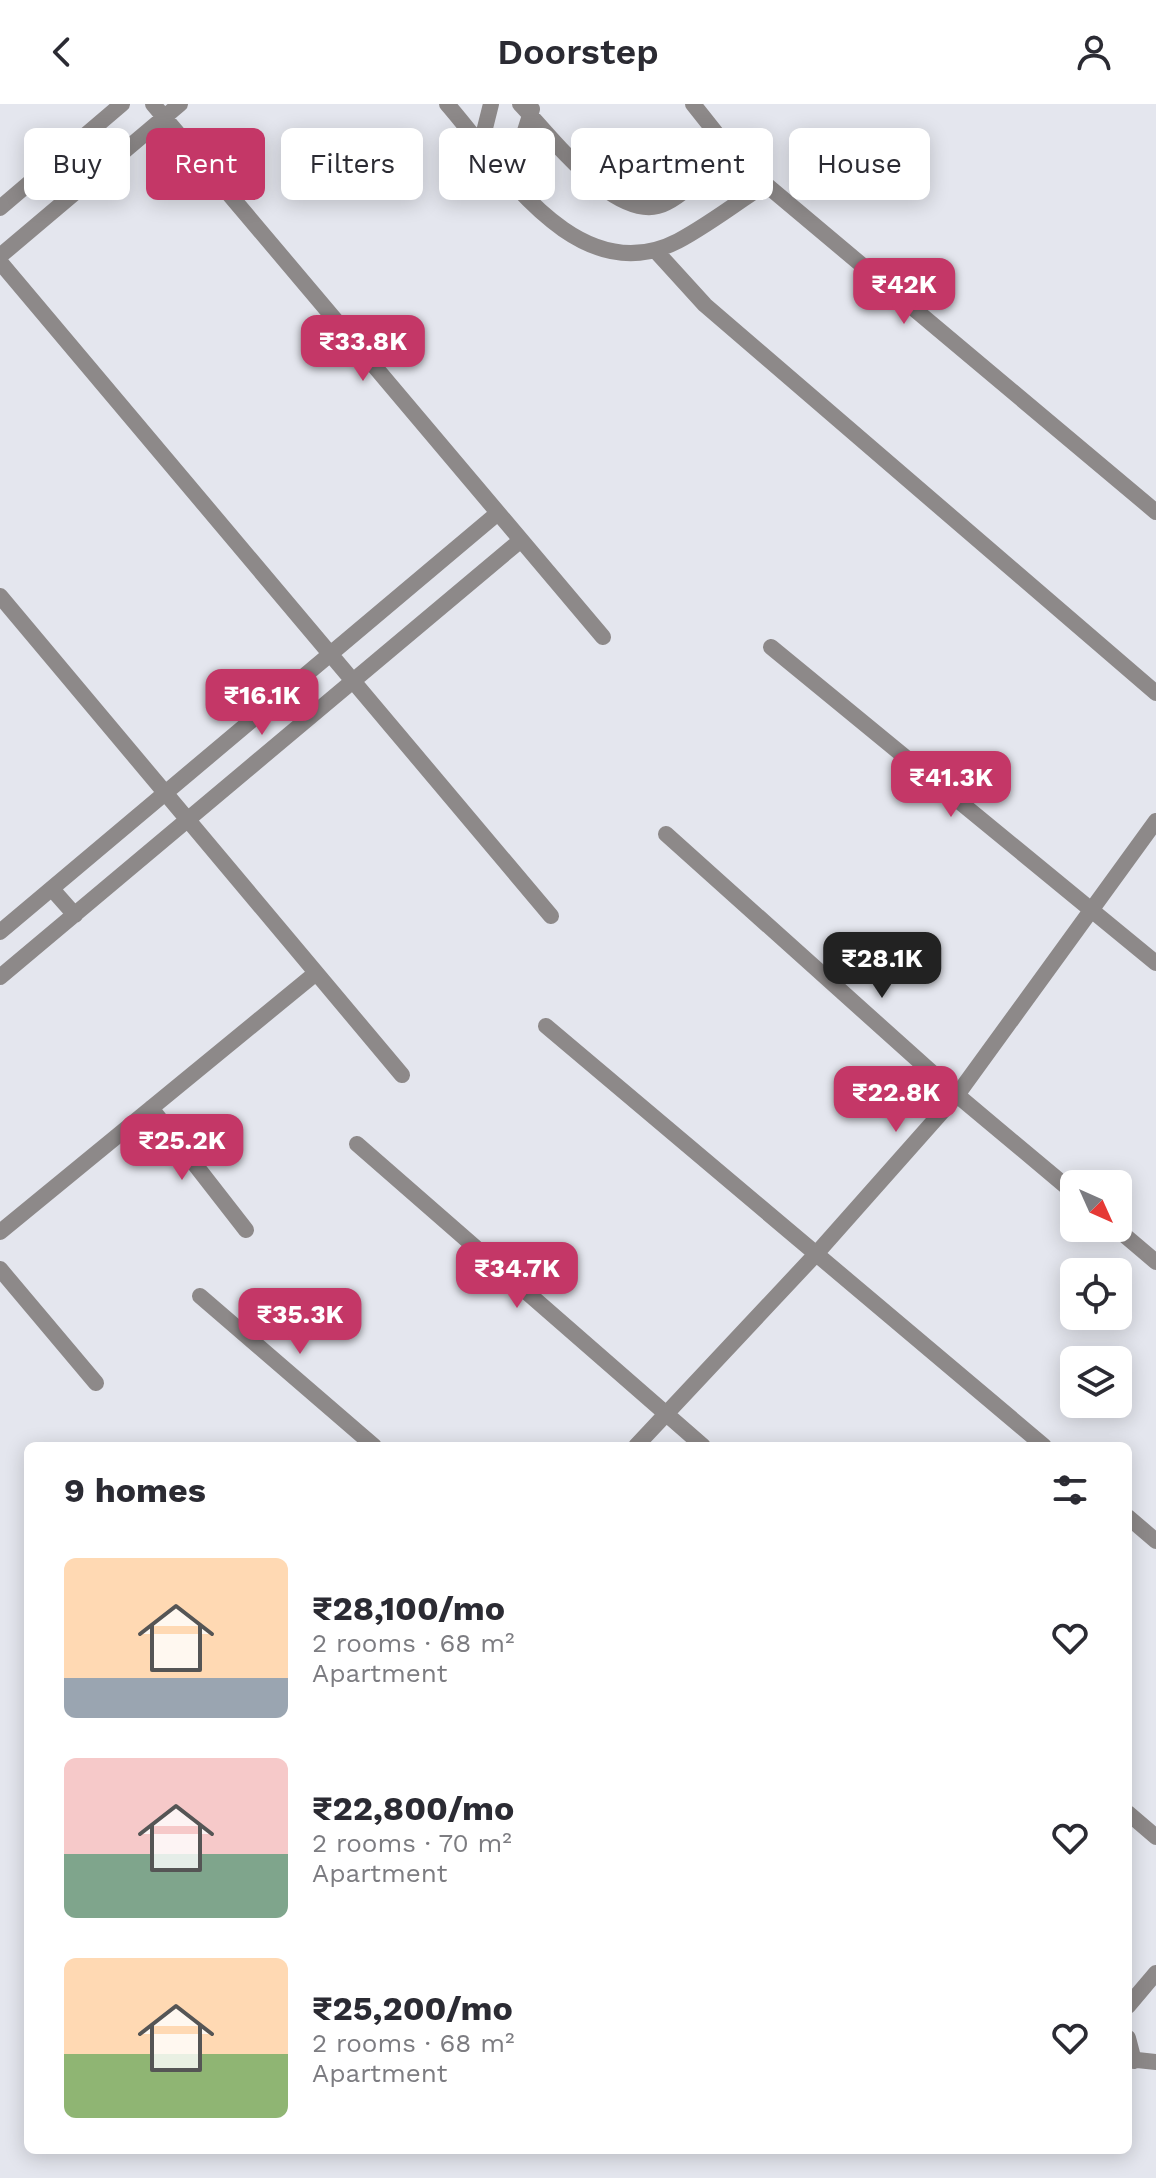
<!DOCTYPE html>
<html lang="en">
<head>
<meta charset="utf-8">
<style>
  :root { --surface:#fff; --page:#f7f7f7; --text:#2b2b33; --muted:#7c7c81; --accent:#c43767 }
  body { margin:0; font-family:"Work Sans",sans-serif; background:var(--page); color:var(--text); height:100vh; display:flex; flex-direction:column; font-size:30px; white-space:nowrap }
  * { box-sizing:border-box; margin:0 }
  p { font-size:26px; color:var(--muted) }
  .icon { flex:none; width:44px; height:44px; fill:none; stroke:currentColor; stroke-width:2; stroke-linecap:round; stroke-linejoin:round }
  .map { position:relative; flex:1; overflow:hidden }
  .drawer { position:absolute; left:24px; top:1338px; width:1108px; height:712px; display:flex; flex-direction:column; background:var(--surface); border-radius:12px; box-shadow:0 4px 20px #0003 }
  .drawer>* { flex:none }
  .top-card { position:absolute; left:24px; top:24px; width:1108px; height:72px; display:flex; gap:16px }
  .needle { width:52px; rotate:135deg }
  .tools { position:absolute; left:1060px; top:1066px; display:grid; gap:16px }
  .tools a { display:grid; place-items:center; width:72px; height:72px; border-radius:12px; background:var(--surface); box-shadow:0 4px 20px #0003; font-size:40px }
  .price { position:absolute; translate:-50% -68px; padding:0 18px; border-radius:16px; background:var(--accent); color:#fff; font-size:26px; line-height:52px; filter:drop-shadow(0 2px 4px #0008) }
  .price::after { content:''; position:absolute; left:50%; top:48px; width:24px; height:18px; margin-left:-12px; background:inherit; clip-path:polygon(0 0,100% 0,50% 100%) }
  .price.on { background:#222; color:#fff }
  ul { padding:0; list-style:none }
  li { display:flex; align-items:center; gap:24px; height:200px; padding:0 40px }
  li span { display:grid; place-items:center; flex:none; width:224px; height:160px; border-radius:12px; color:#555 }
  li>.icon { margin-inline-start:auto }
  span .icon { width:96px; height:96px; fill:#fffc; stroke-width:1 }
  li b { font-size:34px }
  h2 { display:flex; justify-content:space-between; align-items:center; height:96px; padding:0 40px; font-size:34px }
  .chip { padding:0 28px; border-radius:12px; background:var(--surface); box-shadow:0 4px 20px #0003; font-size:28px; line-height:72px }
  .chip.on { background:var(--accent); color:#fff }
  header { display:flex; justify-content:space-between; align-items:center; height:104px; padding:0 40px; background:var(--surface); font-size:36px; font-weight:600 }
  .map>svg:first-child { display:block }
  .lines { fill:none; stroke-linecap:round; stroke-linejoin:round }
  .street { stroke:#8d8989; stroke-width:16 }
</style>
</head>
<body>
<header><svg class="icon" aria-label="back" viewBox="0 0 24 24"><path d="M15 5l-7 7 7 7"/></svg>Doorstep<svg class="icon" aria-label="person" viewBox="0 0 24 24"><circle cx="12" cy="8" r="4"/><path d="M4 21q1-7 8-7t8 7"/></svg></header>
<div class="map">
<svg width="1156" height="2074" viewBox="0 0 1156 2074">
  <rect width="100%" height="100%" fill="#e4e6ee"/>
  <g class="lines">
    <!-- street -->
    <path class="street" d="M153 0 603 533
      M447 0C502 63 578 189 678 137 708 121 737 99 765 80
      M520 0C550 31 619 124 666 99 689 87 710 63 729 47
      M693 0 739 58 1156 408
      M481 40 491 0
      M510 74 532 5
      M0 104 122 0
      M655 146 705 201 1156 589
      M0 152 180 0
      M0 158 551 812
      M0 492 402 971
      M771 543 1156 859
      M666 730 957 991 1074 1089
      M52 785 75 811
      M0 828 498 409
      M0 873 521 436
      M546 922 1044 1342
      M151 1004 246 1126
      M357 1040 703 1342
      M1116 1124 1156 1158
      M0 1128 316 869
      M0 1165 96 1279
      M200 1192 374 1342
      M636 1342 816 1150 957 991 1156 717
      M1128 1413 1156 1437
      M1128 1709 1156 1733
      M1128 1902 1156 1869
      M1128 1934 1134 1957
      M1128 1955 1156 1958"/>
  </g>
</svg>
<div class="tools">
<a><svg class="needle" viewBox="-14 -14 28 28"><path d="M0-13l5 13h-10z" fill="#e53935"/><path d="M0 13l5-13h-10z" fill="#7c7c81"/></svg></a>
<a><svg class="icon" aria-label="locate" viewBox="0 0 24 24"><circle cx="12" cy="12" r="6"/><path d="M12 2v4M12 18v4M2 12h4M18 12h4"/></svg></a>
<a><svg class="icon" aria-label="layers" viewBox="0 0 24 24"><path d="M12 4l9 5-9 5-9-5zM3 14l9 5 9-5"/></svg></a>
</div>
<b class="price" style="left:904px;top:222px">₹42K</b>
<b class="price" style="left:363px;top:279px">₹33.8K</b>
<b class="price" style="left:262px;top:633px">₹16.1K</b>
<b class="price" style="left:951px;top:715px">₹41.3K</b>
<b class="price on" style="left:882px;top:896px">₹28.1K</b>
<b class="price" style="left:896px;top:1030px">₹22.8K</b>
<b class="price" style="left:182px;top:1078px">₹25.2K</b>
<b class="price" style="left:517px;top:1206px">₹34.7K</b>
<b class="price" style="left:300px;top:1252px">₹35.3K</b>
<div class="top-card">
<a class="chip">Buy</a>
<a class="chip on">Rent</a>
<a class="chip">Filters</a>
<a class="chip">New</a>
<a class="chip">Apartment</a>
<a class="chip">House</a>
</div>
<section class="drawer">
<h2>9 homes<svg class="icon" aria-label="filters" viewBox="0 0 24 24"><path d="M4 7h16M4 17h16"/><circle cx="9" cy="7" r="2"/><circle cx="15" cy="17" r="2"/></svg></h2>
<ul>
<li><span style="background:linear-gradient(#ffd9b3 75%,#9aa5b1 0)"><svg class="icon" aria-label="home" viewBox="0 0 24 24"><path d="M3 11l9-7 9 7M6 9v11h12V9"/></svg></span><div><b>₹28,100/mo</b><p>2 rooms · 68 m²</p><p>Apartment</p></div><svg class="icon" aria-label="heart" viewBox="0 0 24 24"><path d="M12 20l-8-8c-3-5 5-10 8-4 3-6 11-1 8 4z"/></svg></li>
<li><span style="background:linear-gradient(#f6c9c9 60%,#7fa58c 0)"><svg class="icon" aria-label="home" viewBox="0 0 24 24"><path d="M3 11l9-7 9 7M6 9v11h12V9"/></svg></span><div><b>₹22,800/mo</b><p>2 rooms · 70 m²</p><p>Apartment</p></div><svg class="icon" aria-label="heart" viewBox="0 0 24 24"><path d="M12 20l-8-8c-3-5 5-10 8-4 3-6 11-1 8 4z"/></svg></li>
<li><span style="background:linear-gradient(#ffd9b3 60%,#8fb573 0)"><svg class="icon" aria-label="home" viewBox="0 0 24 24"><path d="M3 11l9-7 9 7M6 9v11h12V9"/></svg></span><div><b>₹25,200/mo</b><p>2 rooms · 68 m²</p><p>Apartment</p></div><svg class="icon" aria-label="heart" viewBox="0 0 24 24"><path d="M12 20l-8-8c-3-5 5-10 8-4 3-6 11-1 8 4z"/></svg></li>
</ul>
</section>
</div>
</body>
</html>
